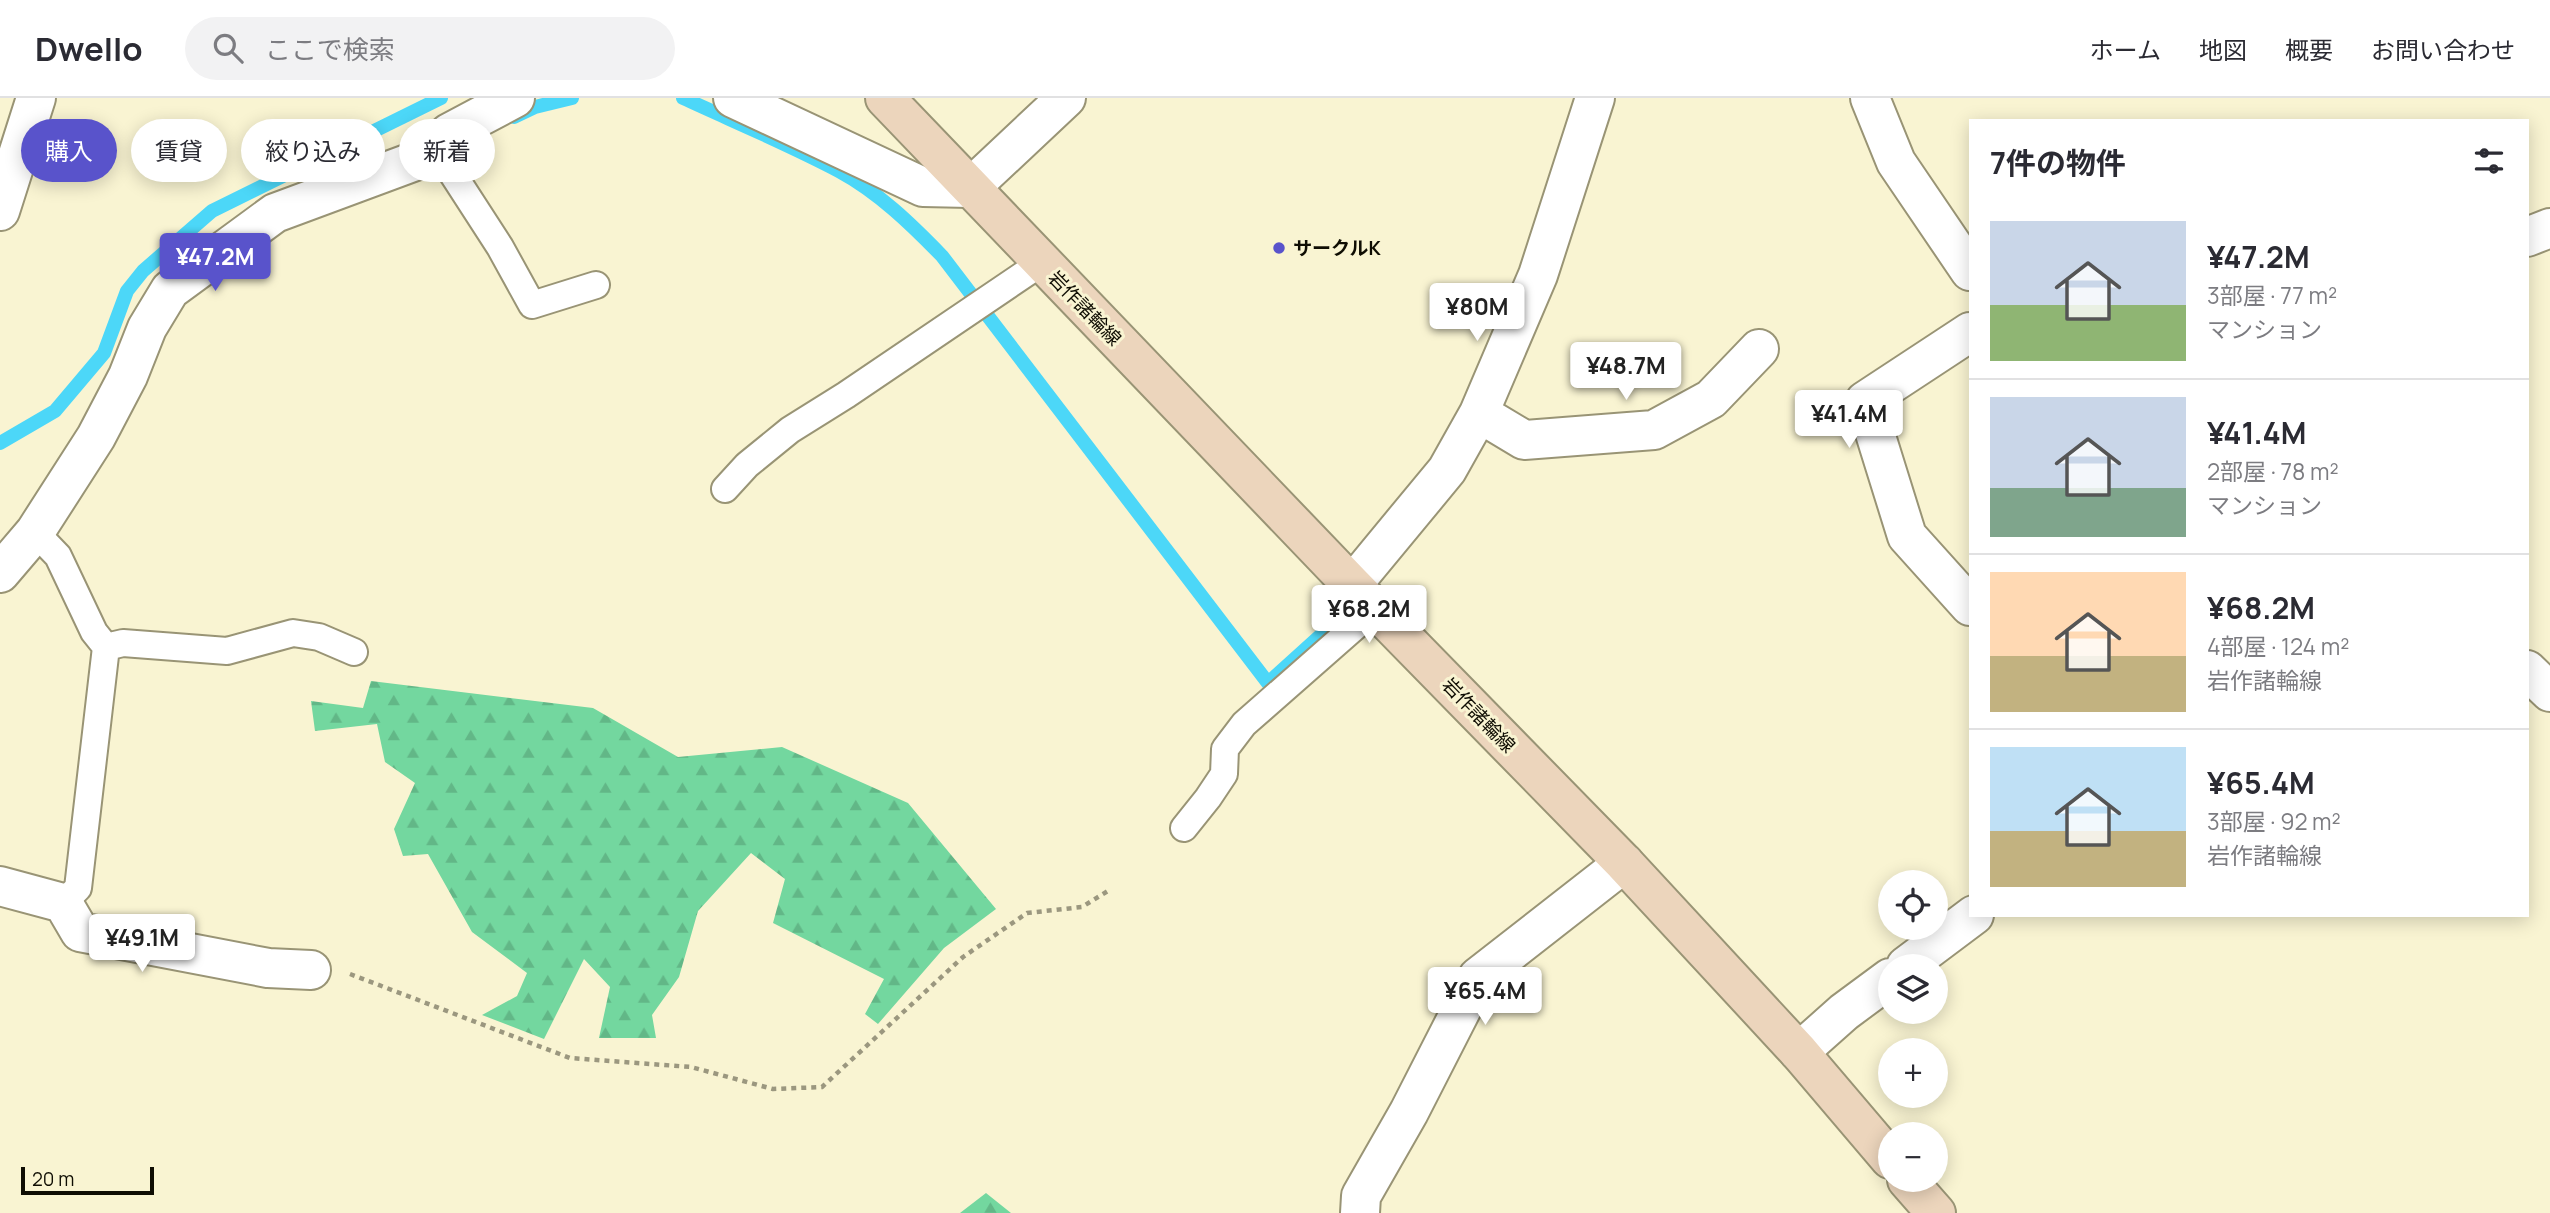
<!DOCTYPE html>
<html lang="ja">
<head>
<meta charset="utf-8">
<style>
  :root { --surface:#fff; --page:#f2f2f3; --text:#2b2b33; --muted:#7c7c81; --line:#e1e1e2; --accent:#5953cb }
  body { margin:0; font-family:Manrope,"Noto Sans JP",sans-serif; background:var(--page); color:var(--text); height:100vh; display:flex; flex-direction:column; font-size:26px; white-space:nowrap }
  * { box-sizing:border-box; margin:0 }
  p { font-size:23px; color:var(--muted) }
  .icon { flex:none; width:38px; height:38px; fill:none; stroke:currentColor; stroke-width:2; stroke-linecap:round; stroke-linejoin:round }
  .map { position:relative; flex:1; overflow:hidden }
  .side { position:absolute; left:1969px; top:21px; width:560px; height:798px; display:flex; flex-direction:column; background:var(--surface); border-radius:0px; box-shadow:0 4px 18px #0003 }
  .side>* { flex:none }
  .hud { position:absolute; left:21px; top:21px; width:665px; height:63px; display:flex; gap:14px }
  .tools { position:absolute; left:1878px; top:772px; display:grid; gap:14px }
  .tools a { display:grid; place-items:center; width:70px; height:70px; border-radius:50%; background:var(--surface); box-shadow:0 4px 18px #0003; font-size:35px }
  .scale { position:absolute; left:21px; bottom:18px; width:133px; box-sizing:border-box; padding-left:7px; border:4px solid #0f0d03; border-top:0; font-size:19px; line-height:24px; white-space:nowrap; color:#0f0d03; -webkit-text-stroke:5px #f9f4d2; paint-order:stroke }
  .price { position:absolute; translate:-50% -60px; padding:0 16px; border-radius:7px; background:#fff; color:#222; font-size:23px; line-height:46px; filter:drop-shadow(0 2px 4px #0008) }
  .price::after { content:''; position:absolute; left:50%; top:42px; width:21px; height:16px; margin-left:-10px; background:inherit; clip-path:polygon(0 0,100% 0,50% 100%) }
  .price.selected { background:var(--accent); color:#fff }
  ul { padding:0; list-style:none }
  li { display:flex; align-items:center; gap:21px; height:175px; padding:0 21px }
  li+li { border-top:2px solid var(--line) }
  li span { display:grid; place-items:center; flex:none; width:196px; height:140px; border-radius:0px; color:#555 }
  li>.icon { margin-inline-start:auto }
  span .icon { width:84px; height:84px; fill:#fffc; stroke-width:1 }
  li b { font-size:30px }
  h2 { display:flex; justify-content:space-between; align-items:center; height:84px; padding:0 21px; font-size:30px }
  .pill { padding:0 24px; border-radius:32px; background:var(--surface); box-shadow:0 4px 18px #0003; font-size:24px; line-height:63px }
  .pill.selected { background:var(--accent); color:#fff }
  header { display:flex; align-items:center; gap:42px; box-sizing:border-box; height:98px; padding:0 35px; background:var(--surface); border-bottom:2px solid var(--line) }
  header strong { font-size:33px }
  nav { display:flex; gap:38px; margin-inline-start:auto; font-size:24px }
  .search { width:490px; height:63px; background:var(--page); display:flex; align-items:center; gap:18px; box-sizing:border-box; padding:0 24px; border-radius:38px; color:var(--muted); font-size:26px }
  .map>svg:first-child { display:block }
  .forest { fill:url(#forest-firs) }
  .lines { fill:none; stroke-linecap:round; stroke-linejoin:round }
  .stream { stroke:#4cd7f8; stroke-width:14 }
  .lane-casing { stroke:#999475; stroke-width:30 }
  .street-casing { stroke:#999475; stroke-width:42 }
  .secondary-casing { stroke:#999475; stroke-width:42 }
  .path { stroke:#9b977f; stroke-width:4.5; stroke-dasharray:5 5; stroke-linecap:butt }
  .lane { stroke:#fff; stroke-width:26 }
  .street { stroke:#fff; stroke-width:38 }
  .secondary { stroke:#ecd5bc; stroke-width:38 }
  .poi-dot { fill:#5953cb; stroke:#f9f4d2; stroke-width:2.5 }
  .labels { text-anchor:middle; stroke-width:6; stroke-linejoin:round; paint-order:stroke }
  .poi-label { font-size:19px; font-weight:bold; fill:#0f0d03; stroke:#f9f4d2; text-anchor:start }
  .street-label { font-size:19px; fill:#0f0d03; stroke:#f9f4d2 }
</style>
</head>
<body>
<header>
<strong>Dwello</strong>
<div class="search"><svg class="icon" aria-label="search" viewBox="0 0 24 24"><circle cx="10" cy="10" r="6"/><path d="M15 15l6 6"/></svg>ここで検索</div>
<nav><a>ホーム</a><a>地図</a><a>概要</a><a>お問い合わせ</a></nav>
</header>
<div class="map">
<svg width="2550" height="1115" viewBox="0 0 2550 1115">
  <defs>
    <pattern id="forest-firs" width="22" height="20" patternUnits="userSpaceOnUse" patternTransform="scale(1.75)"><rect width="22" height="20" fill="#73d79f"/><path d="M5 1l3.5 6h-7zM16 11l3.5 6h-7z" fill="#62b787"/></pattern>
  </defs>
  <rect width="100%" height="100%" fill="#f9f4d2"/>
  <!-- forest -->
  <path class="forest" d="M371 583 593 610 678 659 782 649 908 705 996 811 944 850 878 926 865 916 884 881 773 825 785 781 751 755 698 813 679 879 652 917 656 940H599L610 889 584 861 544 941 482 917 517 898 527 875 472 834 428 756 403 758 394 731 415 685 385 664 377 626 315 633 311 603 363 610Z
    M986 1095 1011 1115H960Z"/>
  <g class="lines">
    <!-- stream -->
    <path class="stream" d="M683 0C735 24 788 46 839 73 878 94 911 126 942 158L1268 585 1330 529
      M514 19 535 9 572 0
      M0 345 55 313 104 255 127 193 143 173 212 113 441 0"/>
    <defs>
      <path id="lane" d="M434 47 500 149 532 207 596 187
        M725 391 747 367 790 332 846 297 1041 165
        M35 434 58 458 94 534 106 549 78 790 63 805
        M106 549 123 545 227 553 293 535 319 539 354 554
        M1184 730 1208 700 1224 676 1225 651 1244 626 1375 511"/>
      <path id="street" d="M733 0 923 89 970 90 1066 0
        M1870 0 1896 64 1970 173
        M0 113 36 0
        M2527 139 2550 130
        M1970 234 1865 303 1907 438 1970 508
        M1479 315 1524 342 1654 332 1711 301 1759 251
        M0 475 35 434 96 339 128 278 147 230 170 192 275 115 418 62 449 35 515 0
        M1352 487 1447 372 1479 315 1538 177 1595 0
        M2527 572 2550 594
        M0 788 63 805 80 834 268 870 311 872
        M1906 868 1974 817
        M1799 954 1844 914 1890 880
        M1360 1115 1361 1098 1409 1014 1478 879 1624 765"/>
      <path id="secondary" d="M885 0 1352 487 1624 765 1799 954 1890 1061
        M1907 1082 1936 1115"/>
    </defs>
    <!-- lane casing -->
    <use href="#lane" class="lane-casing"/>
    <!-- street casing -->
    <use href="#street" class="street-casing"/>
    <!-- secondary casing -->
    <use href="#secondary" class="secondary-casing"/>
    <!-- path -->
    <path class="path" d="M350 876 570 960 691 969 773 991 822 989 963 859 1027 815 1082 809 1111 791"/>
    <!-- lane -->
    <use href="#lane" class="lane"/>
    <!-- street -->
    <use href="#street" class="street"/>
    <!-- secondary -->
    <use href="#secondary" class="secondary"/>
  </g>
  <!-- markers -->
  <circle class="poi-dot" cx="1279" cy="150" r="7"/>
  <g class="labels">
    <!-- poi labels -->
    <g class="poi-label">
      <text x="1293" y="157">サークルK</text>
    </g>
    <!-- street labels -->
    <g class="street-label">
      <text transform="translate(1085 210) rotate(46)" y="7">岩作諸輪線</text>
      <text transform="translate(1479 617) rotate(46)" y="7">岩作諸輪線</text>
    </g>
  </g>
</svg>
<div class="tools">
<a><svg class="icon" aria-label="locate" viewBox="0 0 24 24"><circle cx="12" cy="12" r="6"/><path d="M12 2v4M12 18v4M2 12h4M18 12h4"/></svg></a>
<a><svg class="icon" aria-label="layers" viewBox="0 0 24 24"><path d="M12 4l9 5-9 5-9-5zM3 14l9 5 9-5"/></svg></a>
<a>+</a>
<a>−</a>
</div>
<div class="scale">20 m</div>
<b class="price selected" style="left:215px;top:195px">¥47.2M</b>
<b class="price" style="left:1477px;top:245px">¥80M</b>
<b class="price" style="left:1626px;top:304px">¥48.7M</b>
<b class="price" style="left:1849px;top:352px">¥41.4M</b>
<b class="price" style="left:1369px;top:547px">¥68.2M</b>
<b class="price" style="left:142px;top:876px">¥49.1M</b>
<b class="price" style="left:1485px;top:929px">¥65.4M</b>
<div class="hud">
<a class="pill selected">購入</a>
<a class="pill">賃貸</a>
<a class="pill">絞り込み</a>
<a class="pill">新着</a>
</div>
<section class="side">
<h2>7件の物件<svg class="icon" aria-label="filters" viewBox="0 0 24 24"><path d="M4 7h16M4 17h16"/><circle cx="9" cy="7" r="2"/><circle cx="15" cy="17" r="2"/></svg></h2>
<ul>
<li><span style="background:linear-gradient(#c9d6e8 60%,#8fb573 0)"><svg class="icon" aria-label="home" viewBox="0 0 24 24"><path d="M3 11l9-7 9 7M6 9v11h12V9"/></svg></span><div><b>¥47.2M</b><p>3部屋 · 77 m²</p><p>マンション</p></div></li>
<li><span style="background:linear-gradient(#c9d6e8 65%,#7fa58c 0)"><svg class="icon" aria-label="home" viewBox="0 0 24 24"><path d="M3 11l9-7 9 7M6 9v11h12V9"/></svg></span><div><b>¥41.4M</b><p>2部屋 · 78 m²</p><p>マンション</p></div></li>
<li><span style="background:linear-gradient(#ffd9b3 60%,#c2b280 0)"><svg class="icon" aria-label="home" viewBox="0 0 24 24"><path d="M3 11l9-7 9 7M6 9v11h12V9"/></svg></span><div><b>¥68.2M</b><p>4部屋 · 124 m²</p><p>岩作諸輪線</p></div></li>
<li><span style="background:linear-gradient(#bfe0f5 60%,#c2b280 0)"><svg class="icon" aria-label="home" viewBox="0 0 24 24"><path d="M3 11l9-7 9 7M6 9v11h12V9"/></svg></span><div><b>¥65.4M</b><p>3部屋 · 92 m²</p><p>岩作諸輪線</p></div></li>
</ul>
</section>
</div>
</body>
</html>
